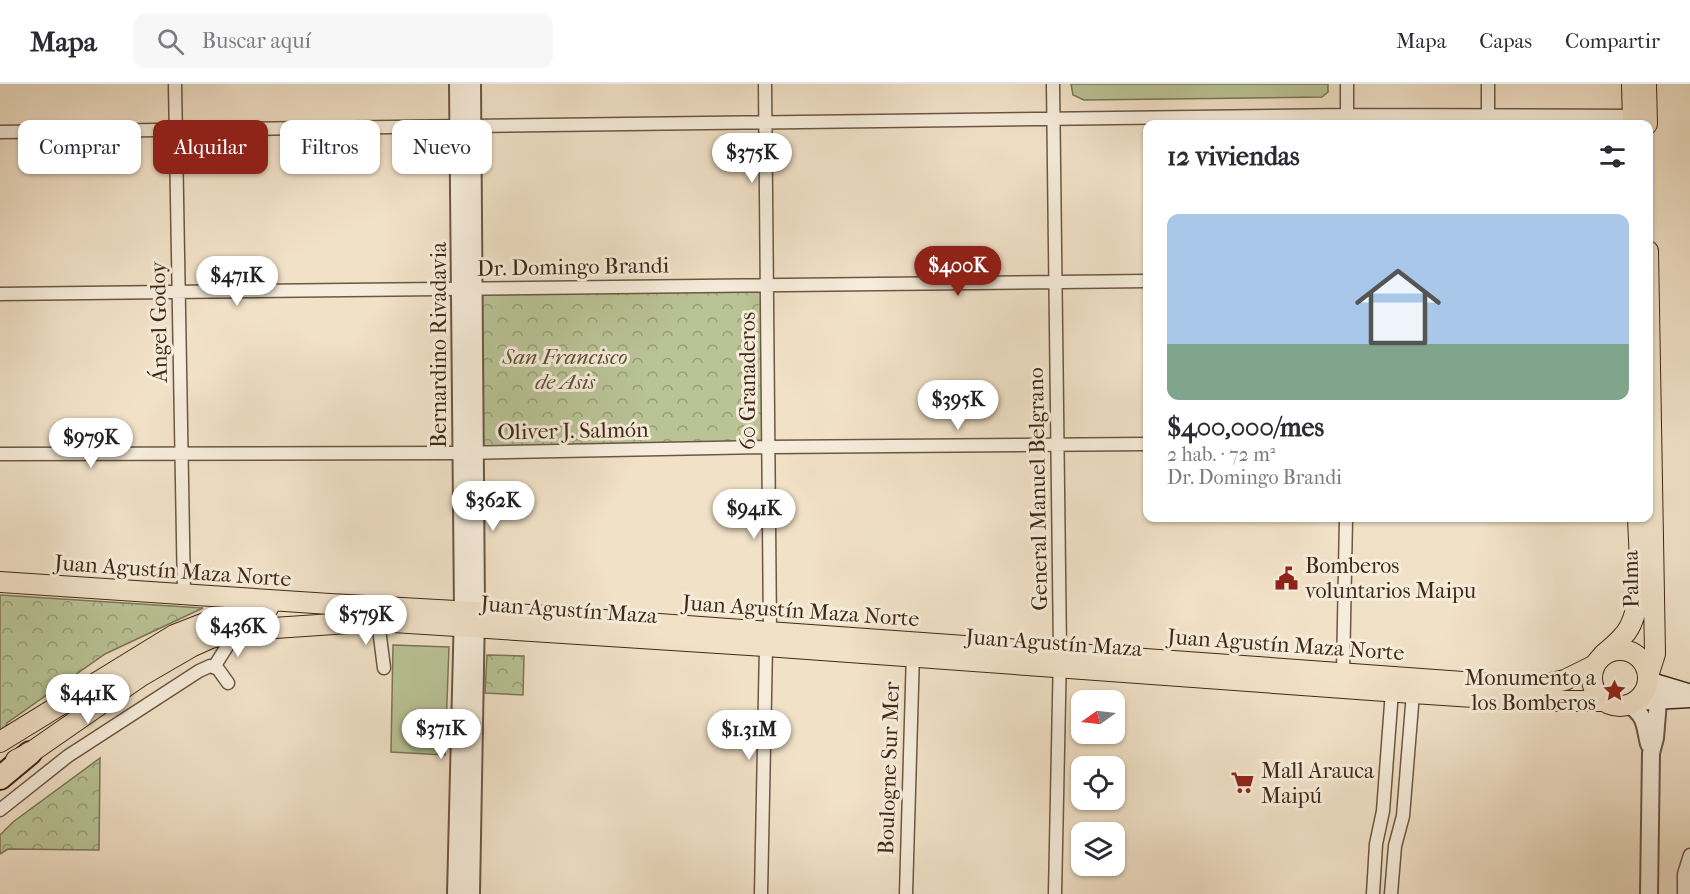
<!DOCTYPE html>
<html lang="es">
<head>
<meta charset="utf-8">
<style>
  :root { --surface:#fff; --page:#f7f7f7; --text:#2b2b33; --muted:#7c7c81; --line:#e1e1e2; --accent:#8f2418 }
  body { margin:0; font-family:"IM FELL French Canon",serif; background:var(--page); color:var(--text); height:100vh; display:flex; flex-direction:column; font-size:22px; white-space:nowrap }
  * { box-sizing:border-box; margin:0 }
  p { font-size:20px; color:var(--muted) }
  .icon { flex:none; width:33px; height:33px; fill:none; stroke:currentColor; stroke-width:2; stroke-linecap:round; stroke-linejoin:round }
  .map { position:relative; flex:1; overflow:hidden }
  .side { position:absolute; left:1143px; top:36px; width:510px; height:402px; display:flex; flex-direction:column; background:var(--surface); border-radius:12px; box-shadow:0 2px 4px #0004 }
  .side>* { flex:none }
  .hud { position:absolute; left:18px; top:36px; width:570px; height:54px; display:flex; gap:12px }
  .needle { width:39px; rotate:256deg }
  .controls { position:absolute; left:1071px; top:606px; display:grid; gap:12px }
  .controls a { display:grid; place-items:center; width:54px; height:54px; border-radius:12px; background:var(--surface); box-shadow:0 2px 4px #0004; font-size:30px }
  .price { position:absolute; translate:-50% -51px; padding:0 14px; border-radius:21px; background:#fff; color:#222; font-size:20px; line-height:39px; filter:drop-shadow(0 2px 3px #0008) }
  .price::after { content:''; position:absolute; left:50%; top:36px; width:18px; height:14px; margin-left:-9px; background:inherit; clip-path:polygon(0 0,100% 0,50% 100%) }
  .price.active { background:var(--accent); color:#fff }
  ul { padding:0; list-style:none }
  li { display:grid; align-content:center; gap:12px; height:318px; padding:0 24px }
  li span { display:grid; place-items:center; height:186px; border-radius:12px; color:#555 }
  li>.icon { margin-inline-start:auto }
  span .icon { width:108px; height:108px; fill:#fffc; stroke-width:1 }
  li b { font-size:26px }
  h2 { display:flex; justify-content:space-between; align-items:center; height:72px; padding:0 24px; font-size:26px }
  .tag { padding:0 21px; border-radius:12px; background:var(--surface); box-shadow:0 2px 4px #0004; font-size:21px; line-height:54px }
  .tag.active { background:var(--accent); color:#fff }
  header { display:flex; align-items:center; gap:36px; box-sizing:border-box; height:84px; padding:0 30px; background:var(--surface); border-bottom:2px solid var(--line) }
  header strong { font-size:28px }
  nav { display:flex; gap:33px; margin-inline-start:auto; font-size:21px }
  .search { width:420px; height:54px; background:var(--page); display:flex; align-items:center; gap:15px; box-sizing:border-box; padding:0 21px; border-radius:12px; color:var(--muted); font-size:22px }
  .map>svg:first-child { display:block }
  .forest { fill:url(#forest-crowns); stroke:#7c7656; stroke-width:1.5 }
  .pitch { fill:#b9c396; stroke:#7c7656; stroke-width:1.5 }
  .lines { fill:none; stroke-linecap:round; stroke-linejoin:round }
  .minor-casing { stroke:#6c5742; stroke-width:15 }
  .tertiary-casing { stroke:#6c5742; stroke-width:20 }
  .secondary-casing { stroke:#402915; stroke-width:21 }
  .primary-casing { stroke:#402915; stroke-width:22 }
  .motorway-casing { stroke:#402915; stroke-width:26 }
  .minor { stroke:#f6ecdb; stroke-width:12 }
  .tertiary { stroke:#f6ecdb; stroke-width:16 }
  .secondary { stroke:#f6ecdb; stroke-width:18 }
  .primary { stroke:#f1e1c7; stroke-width:20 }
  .motorway { stroke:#f1e1c7; stroke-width:22 }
  .labels { text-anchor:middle; stroke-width:6; stroke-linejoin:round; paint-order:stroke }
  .street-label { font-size:22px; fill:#402915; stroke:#f6ecdb }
  .park-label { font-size:22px; font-style:italic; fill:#5e5035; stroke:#f6ecdb }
  .poi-label { font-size:22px; fill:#402915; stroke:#f6ecdb; text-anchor:start }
</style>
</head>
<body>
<header>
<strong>Mapa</strong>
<div class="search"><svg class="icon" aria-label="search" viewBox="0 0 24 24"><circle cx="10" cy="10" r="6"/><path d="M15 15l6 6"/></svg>Buscar aquí</div>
<nav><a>Mapa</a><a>Capas</a><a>Compartir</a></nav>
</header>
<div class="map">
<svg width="1690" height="810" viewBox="0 0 1690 810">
  <defs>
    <pattern id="forest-crowns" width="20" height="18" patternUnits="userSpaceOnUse" patternTransform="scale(1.5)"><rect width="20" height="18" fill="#b9c396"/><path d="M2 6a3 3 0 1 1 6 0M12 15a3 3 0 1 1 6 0" fill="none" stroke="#989e79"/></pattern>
  </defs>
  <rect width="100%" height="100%" fill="#f1e1c7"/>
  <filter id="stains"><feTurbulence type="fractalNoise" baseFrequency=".00333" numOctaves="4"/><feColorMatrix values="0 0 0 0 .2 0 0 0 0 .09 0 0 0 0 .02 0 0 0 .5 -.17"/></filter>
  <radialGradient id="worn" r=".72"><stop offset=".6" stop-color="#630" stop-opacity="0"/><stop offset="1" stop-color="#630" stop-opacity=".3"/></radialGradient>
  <!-- forest -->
  <path class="forest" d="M768 200 769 363 475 368 473 205Z
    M0 511 203 524 105 570 7 639 0 659Z
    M487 571 524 572 523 611 485 609Z
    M100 674 99 766 8 765 0 770V751L13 738Z"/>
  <!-- pitch -->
  <path class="pitch" d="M1071 0H1328V8L1322 13 1084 16 1073 11Z
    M393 561 449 563 445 671 391 668Z"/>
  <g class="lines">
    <defs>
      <path id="minor" d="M175 0 184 511
        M1053 0 1060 568 1055 810
        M1347 0V40
        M1488 0V31
        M0 48 1347 31 1640 32
        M0 210 1148 197
        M0 370 461 369 769 363 1148 360
        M378 537 384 584
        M214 583 236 548
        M1343 588 1346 434
        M0 726 68 672 199 587 210 582 218 585 228 599
        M761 810 766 562 770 548 765 0
        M906 810 913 568
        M1373 810 1376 760 1383 727 1392 607
        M1391 810 1395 762 1403 732 1413 609
        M1684 810V790L1690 771"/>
      <path id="tertiary" d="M1630 621C1647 634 1644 640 1649 660
        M456 810 463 527 458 0
        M471 810 476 527 472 0
        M1649 810 1651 669 1655 654 1659 605"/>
      <path id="secondary" d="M1648 597 1688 609
        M1636 617 1690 614"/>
      <path id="primary" d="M1632 0 1633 40
        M1646 0 1647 40
        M0 498 330 520 548 532 1534 603 1565 596 1595 581
        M1592 594a28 28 0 1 1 56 0a28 28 0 1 1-56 0Z
        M1603 571C1612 563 1623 555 1629 544 1645 515 1639 466 1638 434
        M1648 592 1655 570 1648 167
        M0 658 174 551 215 535 268 524
        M16 676 30 669 141 592 191 563 211 554 245 546 378 537 766 562 1413 609 1532 617H1603"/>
      <path id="motorway" d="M0 694 30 669"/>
    </defs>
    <!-- minor casing -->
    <use href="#minor" class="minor-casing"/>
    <!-- tertiary casing -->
    <use href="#tertiary" class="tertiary-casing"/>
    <!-- secondary casing -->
    <use href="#secondary" class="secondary-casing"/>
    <!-- primary casing -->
    <use href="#primary" class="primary-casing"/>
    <!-- motorway casing -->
    <use href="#motorway" class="motorway-casing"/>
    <!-- minor -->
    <use href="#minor" class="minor"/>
    <!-- tertiary -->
    <use href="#tertiary" class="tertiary"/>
    <!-- secondary -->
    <use href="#secondary" class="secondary"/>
    <!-- primary -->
    <use href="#primary" class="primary"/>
    <!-- motorway -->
    <use href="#motorway" class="motorway"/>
  </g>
  <!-- icons -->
  <defs>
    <symbol id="civic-bare" viewBox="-9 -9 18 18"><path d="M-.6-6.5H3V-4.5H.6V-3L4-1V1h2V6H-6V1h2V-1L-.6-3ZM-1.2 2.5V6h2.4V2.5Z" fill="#8f2418" stroke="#f6ecdb" stroke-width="2.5" paint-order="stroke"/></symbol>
    <symbol id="sight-bare" viewBox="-9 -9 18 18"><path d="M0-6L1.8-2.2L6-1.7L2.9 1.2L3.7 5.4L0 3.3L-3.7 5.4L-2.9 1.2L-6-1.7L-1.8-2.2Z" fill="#8f2418" stroke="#f6ecdb" stroke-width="2.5" paint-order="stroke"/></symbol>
    <symbol id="supermarket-bare" viewBox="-9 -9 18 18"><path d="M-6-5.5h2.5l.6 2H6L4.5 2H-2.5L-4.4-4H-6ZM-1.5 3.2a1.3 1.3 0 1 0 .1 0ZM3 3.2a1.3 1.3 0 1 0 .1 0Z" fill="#8f2418" stroke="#f6ecdb" stroke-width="2.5" paint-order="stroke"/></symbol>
  </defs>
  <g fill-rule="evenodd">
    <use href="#civic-bare" x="1270" y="478" width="33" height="33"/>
    <use href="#sight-bare" x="1598" y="590" width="33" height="33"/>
    <use href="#supermarket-bare" x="1226" y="682" width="33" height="33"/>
  </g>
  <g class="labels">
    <!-- street labels -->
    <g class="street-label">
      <text transform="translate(573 182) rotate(-1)" y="8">Dr. Domingo Brandi</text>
      <text transform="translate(158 238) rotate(-91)" y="8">Ángel Godoy</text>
      <text transform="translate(438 261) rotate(-90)" y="8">Bernardino Rivadavia</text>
      <text transform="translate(747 297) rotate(-90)" y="8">60 Granaderos</text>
      <text transform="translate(573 346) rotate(-1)" y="8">Oliver J. Salmón</text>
      <text transform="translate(1037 405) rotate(-91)" y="8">General Manuel Belgrano</text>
      <text transform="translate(173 486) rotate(4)" y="8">Juan Agustín Maza Norte</text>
      <text transform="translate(1630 495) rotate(-91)" y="8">Palma</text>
      <text transform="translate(569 525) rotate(4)" y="8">Juan Agustín Maza</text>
      <text transform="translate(801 526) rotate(4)" y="8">Juan Agustín Maza Norte</text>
      <text transform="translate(1054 558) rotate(4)" y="8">Juan Agustín Maza</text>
      <text transform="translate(1286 560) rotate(4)" y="8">Juan Agustín Maza Norte</text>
      <text transform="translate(888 684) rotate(-88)" y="8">Boulogne Sur Mer</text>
    </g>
    <!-- park labels -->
    <g class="park-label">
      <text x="565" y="280">San Francisco<tspan x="565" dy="25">de Asis</tspan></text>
    </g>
    <!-- poi labels -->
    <g class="poi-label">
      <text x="1305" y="489">Bomberos<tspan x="1305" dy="25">voluntarios Maipu</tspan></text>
      <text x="1596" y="601" text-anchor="end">Monumento a<tspan x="1596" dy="25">los Bomberos</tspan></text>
      <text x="1261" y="694">Mall Arauca<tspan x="1261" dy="25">Maipú</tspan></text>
    </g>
  </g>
  <rect width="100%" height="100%" filter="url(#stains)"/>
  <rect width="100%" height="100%" fill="url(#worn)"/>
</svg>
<div class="controls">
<a><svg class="needle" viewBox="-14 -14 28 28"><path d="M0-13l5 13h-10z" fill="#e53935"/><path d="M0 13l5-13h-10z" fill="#7c7c81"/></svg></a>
<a><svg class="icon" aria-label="locate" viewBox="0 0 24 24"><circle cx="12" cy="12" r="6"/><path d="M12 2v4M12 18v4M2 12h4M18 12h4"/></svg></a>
<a><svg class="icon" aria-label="layers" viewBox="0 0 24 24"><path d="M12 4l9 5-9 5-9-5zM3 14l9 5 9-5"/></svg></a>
</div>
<b class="price" style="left:752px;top:100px">$375K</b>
<b class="price active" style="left:958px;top:213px">$400K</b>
<b class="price" style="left:237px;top:223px">$471K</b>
<b class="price" style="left:958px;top:347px">$395K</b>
<b class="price" style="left:91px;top:385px">$979K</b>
<b class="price" style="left:493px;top:448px">$362K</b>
<b class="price" style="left:754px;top:456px">$941K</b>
<b class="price" style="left:366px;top:562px">$579K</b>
<b class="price" style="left:238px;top:574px">$436K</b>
<b class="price" style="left:88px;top:641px">$441K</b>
<b class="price" style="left:441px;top:676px">$371K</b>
<b class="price" style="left:749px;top:677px">$1.31M</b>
<div class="hud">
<a class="tag">Comprar</a>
<a class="tag active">Alquilar</a>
<a class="tag">Filtros</a>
<a class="tag">Nuevo</a>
</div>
<section class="side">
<h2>12 viviendas<svg class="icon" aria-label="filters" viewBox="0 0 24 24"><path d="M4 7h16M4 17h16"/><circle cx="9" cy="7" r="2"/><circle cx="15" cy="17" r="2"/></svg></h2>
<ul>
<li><span style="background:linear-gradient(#a9c7e8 70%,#7fa58c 0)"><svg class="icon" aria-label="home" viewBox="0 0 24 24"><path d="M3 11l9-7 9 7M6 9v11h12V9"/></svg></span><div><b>$400,000/mes</b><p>2 hab. · 72 m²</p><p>Dr. Domingo Brandi</p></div></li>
</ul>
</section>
</div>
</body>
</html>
